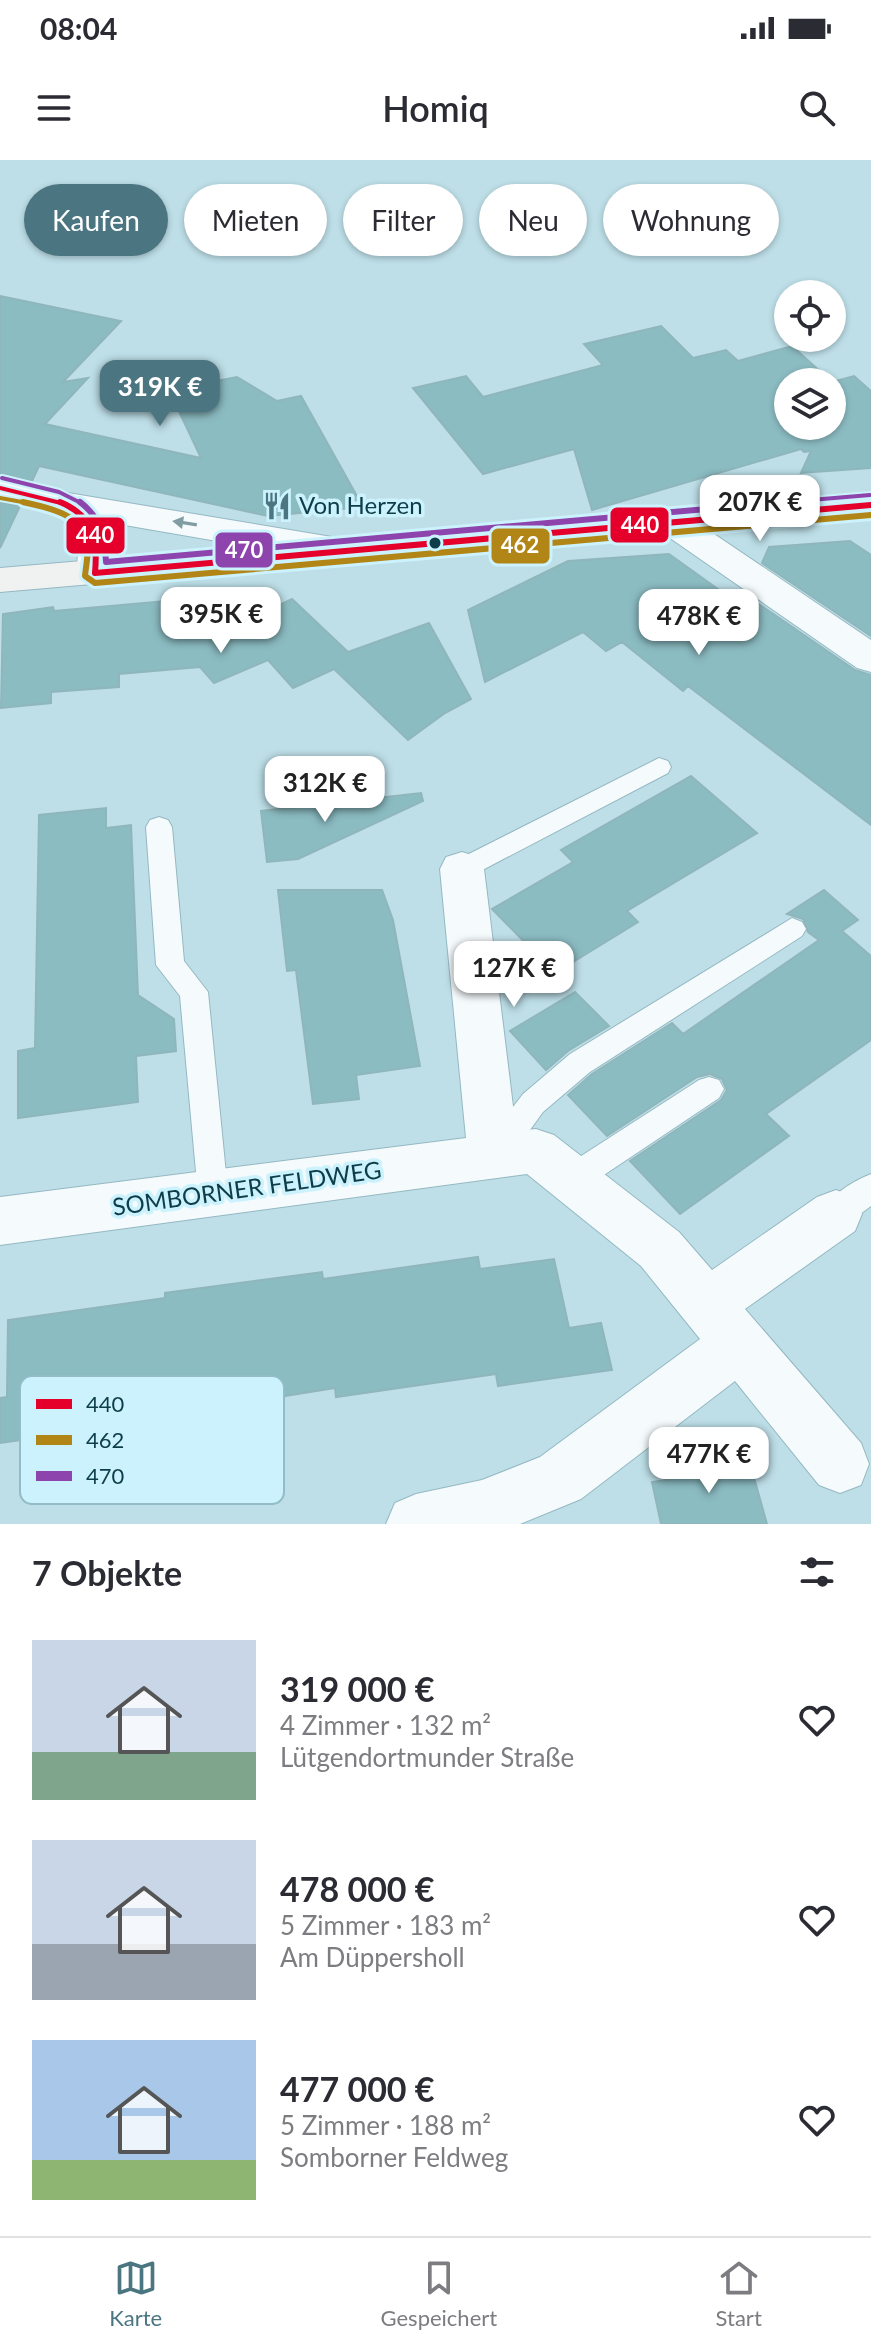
<!DOCTYPE html>
<html lang="de">
<head>
<meta charset="utf-8">
<style>
  :root { --surface:#fff; --page:#f2f2f3; --text:#2b2b33; --muted:#7c7c81; --line:#e1e1e2; --accent:#4b7681 }
  body { margin:0; font-family:Lato,sans-serif; background:var(--page); color:var(--text); height:100vh; display:flex; flex-direction:column; font-size:30px; white-space:nowrap }
  * { box-sizing:border-box; margin:0 }
  p { font-size:26px; color:var(--muted) }
  .icon { flex:none; width:44px; height:44px; fill:none; stroke:currentColor; stroke-width:2; stroke-linecap:round; stroke-linejoin:round }
  .map { position:relative; height:1364px; overflow:hidden }
  .sheet { display:flex; flex-direction:column; background:var(--surface); flex:1 }
  .sheet>* { flex:none }
  .hud { position:absolute; left:24px; top:24px; width:824px; height:72px; display:flex; gap:16px }
  .fabs { position:absolute; left:774px; top:120px; display:grid; gap:16px }
  .fabs a { display:grid; place-items:center; width:72px; height:72px; border-radius:50%; background:var(--surface); box-shadow:0 2px 6px #0004; font-size:40px }
  .price { position:absolute; translate:-50% -68px; padding:0 18px; border-radius:16px; background:#fff; color:#222; font-size:26px; line-height:52px; filter:drop-shadow(0 2px 4px #0008) }
  .price::after { content:''; position:absolute; left:50%; top:48px; width:24px; height:18px; margin-left:-12px; background:inherit; clip-path:polygon(0 0,100% 0,50% 100%) }
  .price.active { background:var(--accent); color:#fff }
  ul { padding:0; list-style:none }
  li { display:flex; align-items:center; gap:24px; height:200px; padding:0 32px }
  li span { display:grid; place-items:center; flex:none; width:224px; height:160px; border-radius:0px; color:#555 }
  li>.icon { margin-inline-start:auto }
  span .icon { width:96px; height:96px; fill:#fffc; stroke-width:1 }
  li b { font-size:34px }
  h2 { display:flex; justify-content:space-between; align-items:center; height:96px; padding:0 32px; font-size:34px }
  .tag { padding:0 28px; border-radius:36px; background:var(--surface); box-shadow:0 2px 6px #0004; font-size:28px; line-height:72px }
  .tag.active { background:var(--accent); color:#fff }
  .status { display:flex; justify-content:space-between; align-items:center; height:56px; padding:0 40px; background:var(--surface); direction:ltr }
  .status svg { height:22px; fill:currentColor }
  header { display:flex; justify-content:space-between; align-items:center; height:104px; padding:0 32px; background:var(--surface); font-size:36px; font-weight:600 }
  .tabs { display:flex; justify-content:space-around; align-items:center; height:112px; border-top:2px solid var(--line); background:var(--surface); font-size:22px; color:var(--muted) }
  .tabs a { display:grid; justify-items:center; gap:4px }
  .tabs .active { color:var(--accent) }
  .map>svg:first-child { display:block }
  .building { fill:#8bbcc2; stroke:#8fb6bb; stroke-width:2 }
  .lines { fill:none; stroke-linecap:round; stroke-linejoin:round }
  .service-casing { stroke:#94b8c2; stroke-width:2 }
  .minor-casing { stroke:#94b8c2; stroke-width:2 }
  .tertiary-casing { stroke:#94b8c2; stroke-width:2 }
  .secondary-casing { stroke:#94b8c2; stroke-width:2 }
  .service { fill:#f5fafc; fill-rule:evenodd }
  .minor { fill:#f5fafc; fill-rule:evenodd }
  .tertiary { fill:#f5fafc; fill-rule:evenodd }
  .secondary { fill:#f0f2f2; fill-rule:evenodd }
  .bus-1-far1-casing { stroke:#cbf2fd; stroke-width:8 }
  .bus-1-casing { stroke:#cbf2fd; stroke-width:12 }
  .bus-2-far1-casing { stroke:#cbf2fd; stroke-width:8 }
  .bus-2-casing { stroke:#cbf2fd; stroke-width:12 }
  .bus-3-far1-casing { stroke:#cbf2fd; stroke-width:8 }
  .bus-3-casing { stroke:#cbf2fd; stroke-width:12 }
  .bus-1-far1 { stroke:#e4002b; stroke-width:4 }
  .bus-1 { stroke:#e4002b; stroke-width:6 }
  .bus-2-far1 { stroke:#b18616; stroke-width:4 }
  .bus-2 { stroke:#b18616; stroke-width:6 }
  .bus-3-far1 { stroke:#8e44ad; stroke-width:4 }
  .bus-3 { stroke:#8e44ad; stroke-width:6 }
  .oneway { fill:#819ca2 }
  .bus-dot { fill:#0d3d49; stroke:#cbf2fd; stroke-width:3 }
  .labels { text-anchor:middle; stroke-width:7; stroke-linejoin:round; paint-order:stroke }
  .poi-label { font-size:24px; fill:#0d3d49; stroke:#cbf2fd; text-anchor:start }
  .street-label { font-size:24px; fill:#0d3d49; stroke:#cbf2fd }
  .key { fill:#cbf2fd; stroke:#92bcc7; stroke-width:2 }
  .key-label { font-size:22px; fill:#0d3d49 }
  .line-badge { stroke:#cbf2fd; stroke-width:3 }
  .badge-label { font-size:22px; text-anchor:middle; font-weight:bold; fill:#fff }
</style>
</head>
<body>
<div class="status"><b>08:04</b><svg viewBox="0 0 49 12"><path d="M0 12V9h3v3zM5 12V6h3v6zM10 12V3h3v9zM15 12V0h3v12zM26 1h20v11H26zM47 4h2v5h-2z"/></svg></div>
<header><svg class="icon" aria-label="menu" viewBox="0 0 24 24"><path d="M4 6h16M4 12h16M4 18h16"/></svg>Homiq<svg class="icon" aria-label="search" viewBox="0 0 24 24"><circle cx="10" cy="10" r="6"/><path d="M15 15l6 6"/></svg></header>
<div class="map">
<svg width="871" height="1364" viewBox="0 0 871 1364">
  <rect width="100%" height="100%" fill="#bedfe8"/>
  <!-- building -->
  <path class="building" d="M0 136 121 161 63 222 88 218 45 264 201 298 169 230 237 217 277 241 301 236 363 347 268 356 39 306 32 321 0 314Z
    M661 166 693 198 726 190 738 201 792 186 832 222H788V266H832V222L854 216 871 231V308L801 313 811 291 804 292 801 289 592 350 574 289 483 314 413 228 466 216 483 237 603 205 584 184Z
    M0 342 20 346 0 388Z
    M850 381 871 395V476L762 403 769 387Z
    M669 394 743 447 747 436 855 510 871 515V665L688 526 683 531 622 482 606 491 583 472 485 522 468 450 568 401Z
    M222 436 226 470 292 439 348 492 429 463 471 539 445 553 408 580 334 509 293 528 268 500 214 523 200 507 119 514V527L51 532V543L1 548 3 454 53 447 54 451Z
    M691 616 757 673 627 751 638 762 555 813 492 749 573 702 561 690Z
    M421 633 423 641 298 699 267 702 261 651Z
    M106 648V668L131 665 138 835 174 859 176 891 136 896 138 942 18 958V891L35 888 39 655Z
    M278 730H382L393 760 420 906 356 915 359 939 313 944 296 810 287 811Z
    M824 730 858 760 842 771 871 796V880L766 954 789 976 680 1054 630 1001 721 940 727 930 722 919 710 914 697 917 607 976 568 935 592 914 672 863 683 874 819 780 808 772 803 759 787 754Z
    M575 832 609 866 568 891 546 910 510 871Z
    M478 1097 480 1109 554 1099 569 1168 601 1163 612 1210 498 1226 496 1214 336 1237 335 1228 174 1254V1258L0 1283V1238L7 1237 8 1160 165 1138V1133L322 1112 323 1119Z
    M716 1295 721 1312 751 1307 767 1364H661L652 1322 678 1318 674 1301Z"/>
  <g class="lines">
    <defs>
      <path id="service" d="M659 598 668 601 671 607 668 613 471 716 462 719 453 716 449 709 453 702Z
        M159 657 168 660 172 667 184 801 208 832 228 1034 224 1044 213 1048 202 1044 198 1034 180 836 156 805 146 667 150 660Z
        M792 758 802 762 806 769 802 776 590 912 543 952 506 1003 495 1007 484 1003 480 994 484 985 523 934 570 894Z
        M709 917 719 920 724 929 719 938 583 1029 572 1033 561 1029 557 1019 561 1009 699 920Z
        M871 1014V1046L847 1064 836 1068 825 1064 820 1054C829 1036 853 1021 871 1014Z"/>
      <path id="minor" d="M670 350 683 353 871 480V512L857 508 657 369 652 361 657 353Z
        M462 692 478 697 484 709 516 971 536 969 554 975 679 1072 712 1110 817 1037 836 1030 855 1037 862 1054 855 1071 745 1149 861 1283 869 1304 861 1325 840 1333 819 1325 735 1221 581 1339 520 1364H386L395 1343 416 1334 482 1320 540 1297 700 1179 641 1106 527 1014 0 1085V1037L466 978 440 709 446 697Z"/>
      <path id="tertiary" d="M0 317 68 333 344 379 357 383 363 391 357 399 344 403 107 362C117 380 120 404 108 421L95 425 82 421C74 409 79 398 78 384 77 350 25 344 0 339Z"/>
      <path id="secondary" d="M871 334V356L0 432V408Z"/>
    </defs>
    <!-- service casing -->
    <use href="#service" class="service-casing"/>
    <!-- minor casing -->
    <use href="#minor" class="minor-casing"/>
    <!-- tertiary casing -->
    <use href="#tertiary" class="tertiary-casing"/>
    <!-- secondary casing -->
    <use href="#secondary" class="secondary-casing"/>
    <!-- service -->
    <use href="#service" class="service"/>
    <!-- minor -->
    <use href="#minor" class="minor"/>
    <!-- tertiary -->
    <use href="#tertiary" class="tertiary"/>
    <!-- secondary -->
    <use href="#secondary" class="secondary"/>
    <defs>
      <path id="bus-1-far1" d="M0 328 65 344"/>
      <path id="bus-1" d="M60 342C94 356 98 380 95 413L871 345"/>
      <path id="bus-2-far1" d="M0 338 33 344"/>
      <path id="bus-2" d="M23 342C45 347 79 353 86 378 90 390 86 404 85 416L95 423 871 355"/>
      <path id="bus-3-far1" d="M2 318 59 332 83 344
        M763 344 870 335"/>
      <path id="bus-3" d="M80 342C101 358 105 377 106 402L786 342"/>
    </defs>
    <!-- bus-1-far1 casing -->
    <use href="#bus-1-far1" class="bus-1-far1-casing"/>
    <!-- bus-1 casing -->
    <use href="#bus-1" class="bus-1-casing"/>
    <!-- bus-2-far1 casing -->
    <use href="#bus-2-far1" class="bus-2-far1-casing"/>
    <!-- bus-2 casing -->
    <use href="#bus-2" class="bus-2-casing"/>
    <!-- bus-3-far1 casing -->
    <use href="#bus-3-far1" class="bus-3-far1-casing"/>
    <!-- bus-3 casing -->
    <use href="#bus-3" class="bus-3-casing"/>
    <!-- bus-1-far1 -->
    <use href="#bus-1-far1" class="bus-1-far1"/>
    <!-- bus-1 -->
    <use href="#bus-1" class="bus-1"/>
    <!-- bus-2-far1 -->
    <use href="#bus-2-far1" class="bus-2-far1"/>
    <!-- bus-2 -->
    <use href="#bus-2" class="bus-2"/>
    <!-- bus-3-far1 -->
    <use href="#bus-3-far1" class="bus-3-far1"/>
    <!-- bus-3 -->
    <use href="#bus-3" class="bus-3"/>
  </g>
  <!-- one-way arrows -->
  <defs><path id="oneway-solid" d="M-6-.8H1V-3.2L6.5 0L1 3.2V.8H-6Z" transform="scale(2)"/></defs>
  <use class="oneway" href="#oneway-solid" transform="translate(185 363) rotate(-171)"/>
  <!-- icons -->
  <defs>
    <symbol id="restaurant-bare" viewBox="-9 -9 18 18"><path d="M-5-6h1v4h1v-4h1v4h1v-4h1v5L-1.5 .5V6h-2V.5L-5-1ZM5-6V6H3V1.5H1.5Q1.5-4 5-6Z" fill="#4b7681" stroke="#cbf2fd" stroke-width="2.5" paint-order="stroke"/></symbol>
  </defs>
  <g fill-rule="evenodd">
    <use href="#restaurant-bare" x="257" y="326" width="40" height="40"/>
  </g>
  <!-- markers -->
  <circle class="bus-dot" cx="435" cy="383" r="7"/>
  <g class="labels">
    <!-- poi labels -->
    <g class="poi-label">
      <text x="299" y="354">Von Herzen</text>
    </g>
    <!-- street labels -->
    <g class="street-label">
      <text transform="translate(247 1029) rotate(-8)" y="8">SOMBORNER FELDWEG</text>
    </g>
  </g>
  <!-- legend -->
  <rect x="20" y="1216" width="264" height="128" rx="12" class="key"/>
  <rect x="36" y="1239" width="36" height="10" fill="#e4002b"/>
  <rect x="36" y="1275" width="36" height="10" fill="#b18616"/>
  <rect x="36" y="1311" width="36" height="10" fill="#8e44ad"/>
  <g class="key-label">
    <text x="86" y="1252">440</text>
    <text x="86" y="1288">462</text>
    <text x="86" y="1324">470</text>
  </g>
  <g class="line-badge">
    <rect x="609" y="346" width="61" height="38" rx="8" fill="#e4002b"/>
    <rect x="65" y="356" width="61" height="39" rx="8" fill="#e4002b"/>
    <rect x="490" y="367" width="61" height="38" rx="8" fill="#b18616"/>
    <rect x="214" y="371" width="60" height="38" rx="8" fill="#8e44ad"/>
  </g>
  <g class="badge-label">
    <text x="640" y="373">440</text>
    <text x="95" y="383">440</text>
    <text x="520" y="393">462</text>
    <text x="244" y="398">470</text>
  </g>
</svg>
<div class="fabs">
<a><svg class="icon" aria-label="locate" viewBox="0 0 24 24"><circle cx="12" cy="12" r="6"/><path d="M12 2v4M12 18v4M2 12h4M18 12h4"/></svg></a>
<a><svg class="icon" aria-label="layers" viewBox="0 0 24 24"><path d="M12 4l9 5-9 5-9-5zM3 14l9 5 9-5"/></svg></a>
</div>
<b class="price active" style="left:160px;top:268px">319K €</b>
<b class="price" style="left:760px;top:383px">207K €</b>
<b class="price" style="left:221px;top:495px">395K €</b>
<b class="price" style="left:699px;top:497px">478K €</b>
<b class="price" style="left:325px;top:664px">312K €</b>
<b class="price" style="left:514px;top:849px">127K €</b>
<b class="price" style="left:709px;top:1335px">477K €</b>
<div class="hud">
<a class="tag active">Kaufen</a>
<a class="tag">Mieten</a>
<a class="tag">Filter</a>
<a class="tag">Neu</a>
<a class="tag">Wohnung</a>
</div>
</div>
<section class="sheet">
<h2>7 Objekte<svg class="icon" aria-label="filters" viewBox="0 0 24 24"><path d="M4 7h16M4 17h16"/><circle cx="9" cy="7" r="2"/><circle cx="15" cy="17" r="2"/></svg></h2>
<ul>
<li><span style="background:linear-gradient(#c9d6e8 70%,#7fa58c 0)"><svg class="icon" aria-label="home" viewBox="0 0 24 24"><path d="M3 11l9-7 9 7M6 9v11h12V9"/></svg></span><div><b>319 000 €</b><p>4 Zimmer · 132 m²</p><p>Lütgendortmunder Straße</p></div><svg class="icon" aria-label="heart" viewBox="0 0 24 24"><path d="M12 20l-8-8c-3-5 5-10 8-4 3-6 11-1 8 4z"/></svg></li>
<li><span style="background:linear-gradient(#c9d6e8 65%,#9aa5b1 0)"><svg class="icon" aria-label="home" viewBox="0 0 24 24"><path d="M3 11l9-7 9 7M6 9v11h12V9"/></svg></span><div><b>478 000 €</b><p>5 Zimmer · 183 m²</p><p>Am Düppersholl</p></div><svg class="icon" aria-label="heart" viewBox="0 0 24 24"><path d="M12 20l-8-8c-3-5 5-10 8-4 3-6 11-1 8 4z"/></svg></li>
<li><span style="background:linear-gradient(#a9c7e8 75%,#8fb573 0)"><svg class="icon" aria-label="home" viewBox="0 0 24 24"><path d="M3 11l9-7 9 7M6 9v11h12V9"/></svg></span><div><b>477 000 €</b><p>5 Zimmer · 188 m²</p><p>Somborner Feldweg</p></div><svg class="icon" aria-label="heart" viewBox="0 0 24 24"><path d="M12 20l-8-8c-3-5 5-10 8-4 3-6 11-1 8 4z"/></svg></li>
</ul>
</section>
<nav class="tabs">
<a class="active"><svg class="icon" aria-label="map" viewBox="0 0 24 24"><path d="M3 6l6-2 6 2 6-2v14l-6 2-6-2-6 2zM9 4v14M15 6v14"/></svg>Karte</a>
<a><svg class="icon" aria-label="saved" viewBox="0 0 24 24"><path d="M7 4h10v16l-5-4-5 4z"/></svg>Gespeichert</a>
<a><svg class="icon" aria-label="home" viewBox="0 0 24 24"><path d="M3 11l9-7 9 7M6 9v11h12V9"/></svg>Start</a>
</nav>
</body>
</html>
